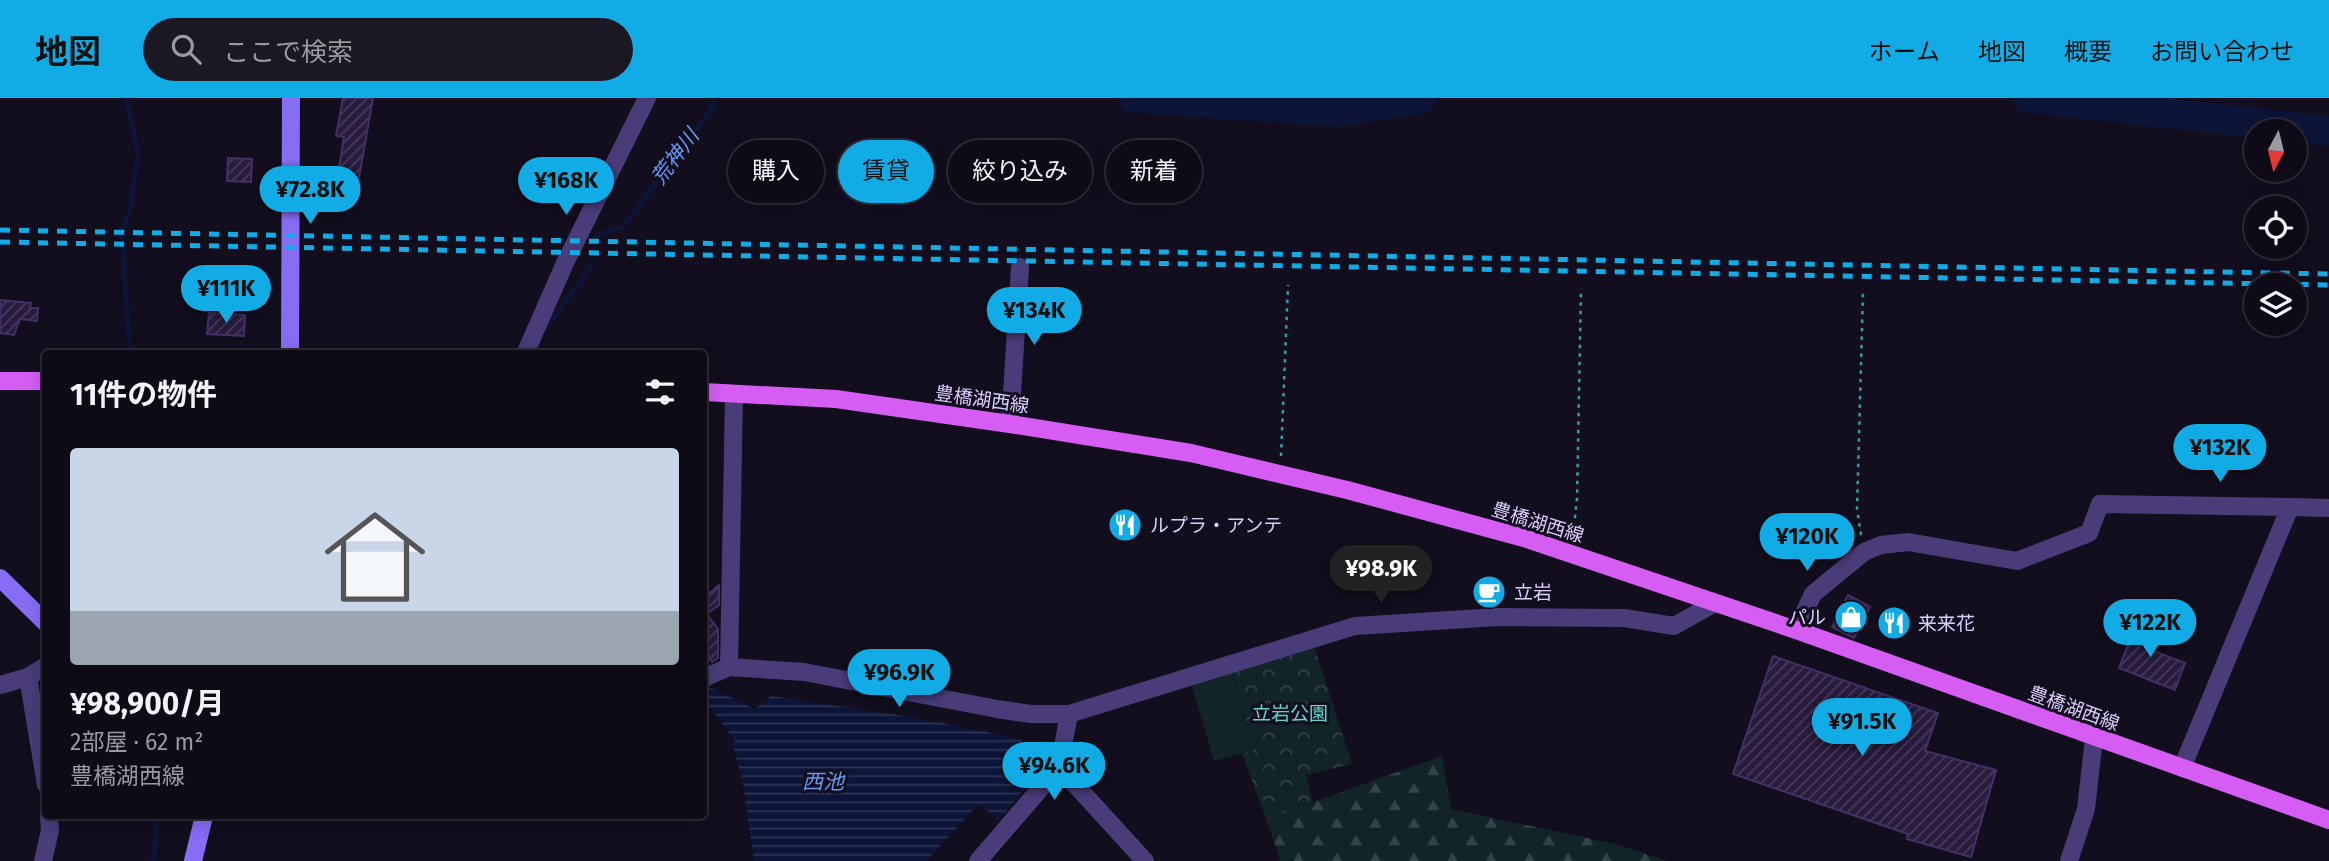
<!DOCTYPE html>
<html lang="ja">
<head>
<meta charset="utf-8">
<style>
  :root { --surface:#0e0a16; --page:#1c1823; --text:#f1f3f6; --muted:#9b9aa1; --line:#2e2b35; --accent:#11abe5 }
  body { margin:0; font-family:"Fira Sans","Noto Sans JP",sans-serif; background:var(--page); color:var(--text); height:100vh; display:flex; flex-direction:column; font-size:26px; white-space:nowrap }
  * { box-sizing:border-box; margin:0 }
  p { font-size:23px; color:var(--muted) }
  .icon { flex:none; width:38px; height:38px; fill:none; stroke:currentColor; stroke-width:2; stroke-linecap:round; stroke-linejoin:round }
  .map { position:relative; flex:1; overflow:hidden }
  .sheet { position:absolute; left:42px; top:252px; width:665px; height:469px; display:flex; flex-direction:column; background:var(--surface); border-radius:7px; box-shadow:0 4px 18px #0003,0 0 0 2px var(--line) }
  .sheet>* { flex:none }
  .top-card { position:absolute; left:728px; top:42px; width:665px; height:63px; display:flex; gap:14px }
  .needle { width:46px; rotate:187deg }
  .controls { position:absolute; left:2244px; top:21px; display:grid; gap:14px }
  .controls a { display:grid; place-items:center; width:63px; height:63px; border-radius:50%; background:var(--surface); box-shadow:0 4px 18px #0003,0 0 0 2px var(--line); font-size:35px }
  .price { position:absolute; translate:-50% -60px; padding:0 16px; border-radius:24px; background:var(--accent); color:#111; font-size:23px; line-height:46px; filter:drop-shadow(0 2px 4px #0008) }
  .price::after { content:''; position:absolute; left:50%; top:42px; width:21px; height:16px; margin-left:-10px; background:inherit; clip-path:polygon(0 0,100% 0,50% 100%) }
  .price.selected { background:#222; color:#fff }
  ul { padding:0; list-style:none }
  li { display:grid; align-content:center; gap:14px; height:371px; padding:0 28px }
  li span { display:grid; place-items:center; height:217px; border-radius:7px; color:#555 }
  li>.icon { margin-inline-start:auto }
  span .icon { width:126px; height:126px; fill:#fffc; stroke-width:1 }
  li b { font-size:30px }
  h2 { display:flex; justify-content:space-between; align-items:center; height:84px; padding:0 28px; font-size:30px }
  .pill { padding:0 24px; border-radius:32px; background:var(--surface); box-shadow:0 4px 18px #0003,0 0 0 2px var(--line); font-size:24px; line-height:63px }
  .pill.selected { background:var(--accent); color:#111 }
  header { display:flex; align-items:center; gap:42px; box-sizing:border-box; height:98px; padding:0 35px; background:var(--accent); color:#111 }
  header strong { font-size:33px }
  nav { display:flex; gap:38px; margin-inline-start:auto; font-size:24px }
  .search { width:490px; height:63px; background:var(--page); display:flex; align-items:center; gap:18px; box-sizing:border-box; padding:0 24px; border-radius:38px; color:var(--muted); font-size:26px }
  .map>svg:first-child { display:block }
  .grass { fill:#112427 }
  .forest { fill:url(#forest-firs) }
  .park { fill:url(#park-crowns) }
  .water { fill:url(#water-rules) }
  .lines { fill:none; stroke-linecap:round; stroke-linejoin:round }
  .stream { stroke:#0c1538; stroke-width:5 }
  .river { stroke:#0c1538; stroke-width:30 }
  .building { fill:url(#building-hatch); stroke:#442f67; stroke-width:2 }
  .path { stroke:#369ba7; stroke-width:2.5; stroke-dasharray:3.5 5; stroke-linecap:butt }
  .street { stroke:#493c79; stroke-width:18 }
  .secondary { stroke:#876cf4; stroke-width:18 }
  .primary { stroke:#d55df3; stroke-width:18 }
  .rail { stroke:#11abe5; stroke-width:5; stroke-dasharray:10 9; stroke-linecap:butt }
  .labels { text-anchor:middle; stroke-width:6; stroke-linejoin:round; paint-order:stroke }
  .street-label { font-size:19px; fill:#dbcefb; stroke:#130e1e }
  .poi-label { font-size:19px; fill:#dbcefb; stroke:#130e1e; text-anchor:start }
  .park-label { font-size:19px; fill:#60d5cc; stroke:#130e1e }
  .water-label { font-size:21px; font-style:italic; fill:#6498f4; stroke:#130e1e }
</style>
</head>
<body>
<header>
<strong>地図</strong>
<div class="search"><svg class="icon" aria-label="search" viewBox="0 0 24 24"><circle cx="10" cy="10" r="6"/><path d="M15 15l6 6"/></svg>ここで検索</div>
<nav><a>ホーム</a><a>地図</a><a>概要</a><a>お問い合わせ</a></nav>
</header>
<div class="map">
<svg width="2329" height="763" viewBox="0 0 2329 763">
  <defs>
    <pattern id="forest-firs" width="22" height="20" patternUnits="userSpaceOnUse" patternTransform="scale(1.75)"><rect width="22" height="20" fill="#112427"/><path d="M5 1l3.5 6h-7zM16 11l3.5 6h-7z" fill="#334347"/></pattern>
    <pattern id="park-crowns" width="20" height="18" patternUnits="userSpaceOnUse" patternTransform="scale(1.75)"><rect width="20" height="18" fill="#112427"/><path d="M2 6a3 3 0 1 1 6 0M12 15a3 3 0 1 1 6 0" fill="none" stroke="#334347"/></pattern>
    <pattern id="water-rules" width="6" height="5" patternUnits="userSpaceOnUse" patternTransform="scale(1.75)"><rect width="6" height="5" fill="#0c1538"/><path d="M0 2.5h6" fill="none" stroke="#2f3656"/></pattern>
    <pattern id="building-hatch" width="6" height="6" patternUnits="userSpaceOnUse" patternTransform="scale(1.75)"><rect width="6" height="6" fill="#281b3d"/><path d="M-1 1l2-2M0 6l6-6M5 7l2-2" fill="none" stroke="#473b5a"/></pattern>
  </defs>
  <rect width="100%" height="100%" fill="#130e1e"/>
  <!-- grass -->
  <path class="grass" d="M1230 569 1255 652 1214 663 1190 582Z"/>
  <!-- forest -->
  <path class="forest" d="M1442 658 1451 711 1616 746 1667 763H1276L1280 761 1266 721Z"/>
  <!-- park -->
  <path class="park" d="M1313 545 1352 666 1306 677 1313 705 1266 721 1242 656 1255 651 1230 569Z"/>
  <!-- water -->
  <path class="water" d="M711 590 755 611 771 598 912 619 1020 641 1043 670 999 721 978 706 926 763H754L743 685 733 647 735 643 704 601V593Z"/>
  <g class="lines">
    <!-- stream -->
    <path class="stream" d="M126 0 138 55 131 108 122 134 130 256
      M597 137 624 128 712 10 714 0
      M546 230 594 165
      M153 763 156 734 153 718"/>
    <!-- river -->
    <path class="river" d="M1134 0 1340 14 1422 0
      M2028 0 2329 33"/>
  </g>
  <!-- building -->
  <path class="building" d="M343 0H373L357 91 336 88 344 39 336 38Z
    M228 60 252 61 251 84 227 83Z
    M0 202 31 205 30 210H38L37 223 20 221 14 237 0 235Z
    M209 215 245 217 244 238 207 236Z
    M719 487V507L707 516 718 531V560L712 564 704 553V500Z
    M1848 497 1870 509 1854 540 1832 529Z
    M2137 523 2159 531 2151 552 2185 565 2175 592 2119 570Z
    M1773 558 1938 615 1925 653 1996 672 1971 759 1907 741 1908 736 1733 676Z"/>
  <g class="lines">
    <!-- path -->
    <path class="path" d="M1281 358 1288 187
      M1573 437 1577 400 1581 192
      M1861 437 1857 411 1863 194"/>
    <!-- street -->
    <path class="street" d="M525 256 565 165 647 0
      M1010 326 1020 169
      M2290 409 2329 410
      M1796 532 1813 496 1864 454 1881 447 1908 444 2017 463 2089 435 2100 406 2290 409 2182 670
      M729 569 734 296
      M28 579 46 687
      M704 580 729 569 804 574 997 611 1031 616H1069L1355 528 1497 519 1624 520 1674 528 1715 505
      M0 587 28 579 46 568
      M1059 669 1145 763
      M43 763 50 732 49 718
      M978 763 1059 669 1069 616
      M2069 763 2086 711 2094 640"/>
    <!-- secondary -->
    <path class="secondary" d="M290 256 291 0
      M0 480 46 525
      M193 763 204 718"/>
    <!-- primary -->
    <path class="primary" d="M0 283H46
      M704 294 836 301 1010 326 1191 355 1347 392 1524 440 1796 532 2329 722"/>
    <!-- rail -->
    <path class="rail" d="M0 132 2329 176
      M0 144 2329 187"/>
  </g>
  <!-- icons -->
  <defs>
    <symbol id="restaurant-disc" viewBox="-11 -11 22 22"><circle r="9.5" fill="#11abe5" stroke="#130e1e"/><path d="M-5-6h1v4h1v-4h1v4h1v-4h1v5L-1.5 .5V6h-2V.5L-5-1ZM5-6V6H3V1.5H1.5Q1.5-4 5-6Z" fill="#fff"/></symbol>
    <symbol id="cafe-disc" viewBox="-11 -11 22 22"><circle r="9.5" fill="#11abe5" stroke="#130e1e"/><path d="M-5.5-4.5H6V0H3Q3 3.5 0 3.5H-2.5Q-5.5 3.5-5.5 0ZM3-3.2v2h1.7v-2ZM-6 4.5H4V6H-6Z" fill="#fff"/></symbol>
    <symbol id="shop-disc" viewBox="-11 -11 22 22"><circle r="9.5" fill="#11abe5" stroke="#130e1e"/><path d="M-5-2.5h2.3a2.7 3.5 0 0 1 5.4 0H5L5.5 6h-11ZM-1.5-2.5h3a1.5 2.3 0 0 0-3 0Z" fill="#fff"/></symbol>
  </defs>
  <g fill-rule="evenodd">
    <use href="#restaurant-disc" x="1106" y="408" width="38" height="38"/>
    <use href="#cafe-disc" x="1470" y="475" width="38" height="38"/>
    <use href="#shop-disc" x="1832" y="500" width="38" height="38"/>
    <use href="#restaurant-disc" x="1875" y="506" width="38" height="38"/>
  </g>
  <g class="labels">
    <!-- street labels -->
    <g class="street-label">
      <text transform="translate(982 301) rotate(8)" y="7">豊橋湖西線</text>
      <text transform="translate(1538 424) rotate(17)" y="7">豊橋湖西線</text>
      <text transform="translate(2074 610) rotate(20)" y="7">豊橋湖西線</text>
    </g>
    <!-- poi labels -->
    <g class="poi-label">
      <text x="1150" y="434">ルプラ・アンテ</text>
      <text x="1514" y="501">立岩</text>
      <text x="1826" y="526" text-anchor="end">パル</text>
      <text x="1918" y="532">来来花</text>
    </g>
    <!-- park labels -->
    <g class="park-label">
      <text x="1290" y="622">立岩公園</text>
    </g>
    <!-- water labels -->
    <g class="water-label">
      <text transform="translate(675 59) rotate(-53)" y="7">荒神川</text>
      <text x="823" y="691">西池</text>
    </g>
  </g>
</svg>
<div class="controls">
<a><svg class="needle" viewBox="-14 -14 28 28"><path d="M0-13l5 13h-10z" fill="#e53935"/><path d="M0 13l5-13h-10z" fill="#9b9aa1"/></svg></a>
<a><svg class="icon" aria-label="locate" viewBox="0 0 24 24"><circle cx="12" cy="12" r="6"/><path d="M12 2v4M12 18v4M2 12h4M18 12h4"/></svg></a>
<a><svg class="icon" aria-label="layers" viewBox="0 0 24 24"><path d="M12 4l9 5-9 5-9-5zM3 14l9 5 9-5"/></svg></a>
</div>
<b class="price" style="left:566px;top:119px">¥168K</b>
<b class="price" style="left:310px;top:128px">¥72.8K</b>
<b class="price" style="left:226px;top:227px">¥111K</b>
<b class="price" style="left:1034px;top:249px">¥134K</b>
<b class="price" style="left:2220px;top:386px">¥132K</b>
<b class="price" style="left:1807px;top:475px">¥120K</b>
<b class="price selected" style="left:1381px;top:507px">¥98.9K</b>
<b class="price" style="left:2150px;top:561px">¥122K</b>
<b class="price" style="left:899px;top:611px">¥96.9K</b>
<b class="price" style="left:1862px;top:660px">¥91.5K</b>
<b class="price" style="left:1054px;top:704px">¥94.6K</b>
<div class="top-card">
<a class="pill">購入</a>
<a class="pill selected">賃貸</a>
<a class="pill">絞り込み</a>
<a class="pill">新着</a>
</div>
<section class="sheet">
<h2>11件の物件<svg class="icon" aria-label="filters" viewBox="0 0 24 24"><path d="M4 7h16M4 17h16"/><circle cx="9" cy="7" r="2"/><circle cx="15" cy="17" r="2"/></svg></h2>
<ul>
<li><span style="background:linear-gradient(#c9d6e8 75%,#9aa5b1 0)"><svg class="icon" aria-label="home" viewBox="0 0 24 24"><path d="M3 11l9-7 9 7M6 9v11h12V9"/></svg></span><div><b>¥98,900/月</b><p>2部屋 · 62 m²</p><p>豊橋湖西線</p></div></li>
</ul>
</section>
</div>
</body>
</html>
